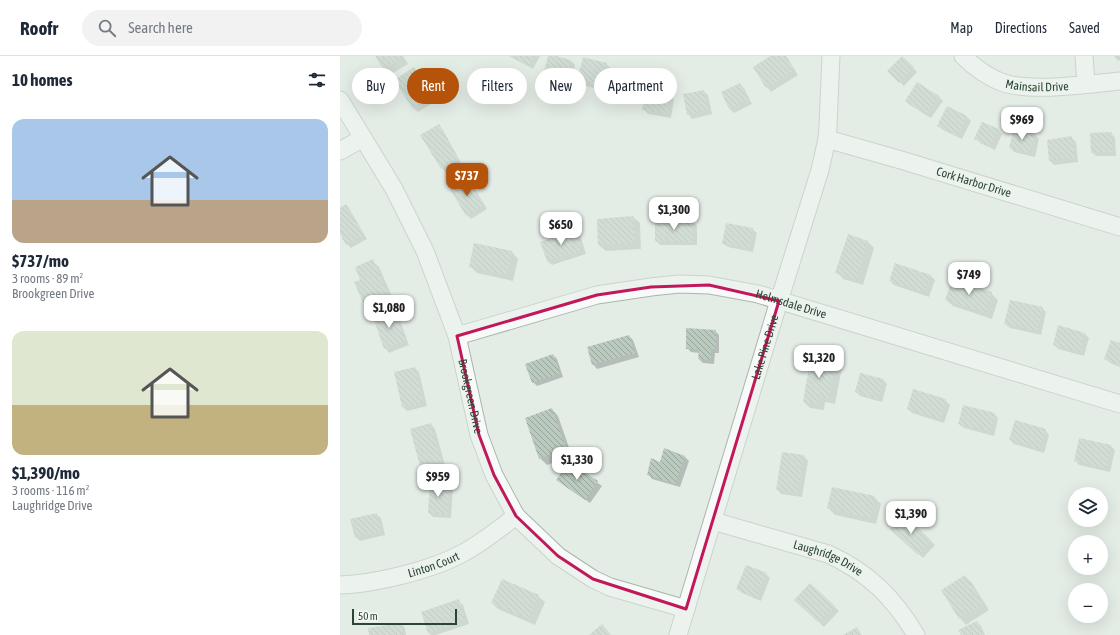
<!DOCTYPE html>
<html lang="en">
<head>
<meta charset="utf-8">
<style>
  :root { --surface:#fff; --page:#f2f2f3; --text:#1f2937; --muted:#747a83; --line:#e0e1e3; --accent:#b45309 }
  body { margin:0; font-family:"Asap Condensed",sans-serif; background:var(--page); color:var(--text); height:100vh; display:flex; flex-direction:column; font-size:15px; white-space:nowrap }
  * { box-sizing:border-box; margin:0 }
  p { font-size:13px; color:var(--muted) }
  .icon { flex:none; width:22px; height:22px; fill:none; stroke:currentColor; stroke-width:2; stroke-linecap:round; stroke-linejoin:round }
  .map { position:relative; flex:1; overflow:hidden }
  .drawer { display:flex; flex-direction:column; background:var(--surface); width:340px }
  .drawer>* { flex:none }
  .banner { position:absolute; left:12px; top:12px; width:380px; height:36px; display:flex; gap:8px }
  .fabs { position:absolute; left:728px; top:431px; display:grid; gap:8px }
  .fabs a { display:grid; place-items:center; width:40px; height:40px; border-radius:50%; background:var(--surface); box-shadow:0 4px 16px #0002; font-size:20px }
  .scale { position:absolute; left:12px; bottom:10px; width:105px; box-sizing:border-box; padding-left:4px; border:2px solid #2a4632; border-top:0; font-size:11px; line-height:14px; white-space:nowrap; color:#2a4632; -webkit-text-stroke:3px #f4f9f5; paint-order:stroke }
  .price { position:absolute; translate:-50% -34px; padding:0 9px; border-radius:8px; background:#fff; color:#222; font-size:13px; line-height:26px; filter:drop-shadow(0 1px 2px #0008) }
  .price::after { content:''; position:absolute; left:50%; top:24px; width:12px; height:9px; margin-left:-6px; background:inherit; clip-path:polygon(0 0,100% 0,50% 100%) }
  .price.selected { background:var(--accent); color:#fff }
  ul { padding:0; list-style:none }
  li { display:grid; align-content:center; gap:8px; height:212px; padding:0 12px }
  li span { display:grid; place-items:center; height:124px; border-radius:12px; color:#555 }
  li>.icon { margin-inline-start:auto }
  span .icon { width:72px; height:72px; fill:#fffc; stroke-width:1 }
  li b { font-size:17px }
  h2 { display:flex; justify-content:space-between; align-items:center; height:48px; padding:0 12px; font-size:17px }
  .tag { padding:0 14px; border-radius:18px; background:var(--surface); box-shadow:0 4px 16px #0002; font-size:14px; line-height:36px }
  .tag.selected { background:var(--accent); color:#fff }
  header { display:flex; align-items:center; gap:24px; box-sizing:border-box; height:56px; padding:0 20px; background:var(--surface); border-bottom:1px solid var(--line) }
  header strong { font-size:19px }
  nav { display:flex; gap:22px; margin-inline-start:auto; font-size:14px }
  .search { width:280px; height:36px; background:var(--page); display:flex; align-items:center; gap:10px; box-sizing:border-box; padding:0 14px; border-radius:22px; color:var(--muted); font-size:15px }
  main { display:flex; flex:1; min-height:0 }
  .map>svg:first-child { display:block }
  .shadow { fill:#0003 }
  .building { fill:url(#building-back-hatch) }
  .lines { fill:none; stroke-linecap:round; stroke-linejoin:round }
  .minor-casing { stroke:#a8b7ac; stroke-width:19 }
  .minor { stroke:#f7faf8; stroke-width:17 }
  .marked { fill:none; stroke:#c2185b; stroke-width:3; stroke-linejoin:round }
  .labels { text-anchor:middle; stroke-width:3.5; stroke-linejoin:round; paint-order:stroke }
  .street-label { font-size:12px; fill:#2a4632; stroke:#f4f9f5 }
</style>
</head>
<body>
<header>
<strong>Roofr</strong>
<div class="search"><svg class="icon" aria-label="search" viewBox="0 0 24 24"><circle cx="10" cy="10" r="6"/><path d="M15 15l6 6"/></svg>Search here</div>
<nav><a>Map</a><a>Directions</a><a>Saved</a></nav>
</header>
<main>
<section class="drawer">
<h2>10 homes<svg class="icon" aria-label="filters" viewBox="0 0 24 24"><path d="M4 7h16M4 17h16"/><circle cx="9" cy="7" r="2"/><circle cx="15" cy="17" r="2"/></svg></h2>
<ul>
<li><span style="background:linear-gradient(#a9c7e8 65%,#b9a48a 0)"><svg class="icon" aria-label="home" viewBox="0 0 24 24"><path d="M3 11l9-7 9 7M6 9v11h12V9"/></svg></span><div><b>$737/mo</b><p>3 rooms · 89 m²</p><p>Brookgreen Drive</p></div></li>
<li><span style="background:linear-gradient(#dfe7d0 60%,#c2b280 0)"><svg class="icon" aria-label="home" viewBox="0 0 24 24"><path d="M3 11l9-7 9 7M6 9v11h12V9"/></svg></span><div><b>$1,390/mo</b><p>3 rooms · 116 m²</p><p>Laughridge Drive</p></div></li>
</ul>
</section>
<div class="map">
<svg width="780" height="579" viewBox="0 0 780 579">
  <defs>
    <pattern id="building-back-hatch" width="6" height="6" patternUnits="userSpaceOnUse"><rect width="6" height="6" fill="#bacabe"/><path d="M-1 5l2 2M0 0l6 6M5-1l2 2" fill="none" stroke="#97a69b"/></pattern>
  </defs>
  <rect width="100%" height="100%" fill="#e4ece6"/>
  <!-- shadow -->
  <path class="shadow" d="M36 0H63L68 8 50 19 44 12Z
    M169 0H200L193 13Z
    M209 0 231 5 235 9 230 29 209 23 204 19Z
    M432 0H446L458 19 431 36 427 31Z
    M774 0H780V4L778 5Z
    M562 1 577 16 564 30 549 15Z
    M266 8 271 12 265 35 243 29 238 25Z
    M74 13 78 17 96 45 78 56 73 52Z
    M296 24 300 29 295 47 274 42 270 38Z
    M577 27 599 41 603 45 591 62 570 49 566 45Z
    M400 28 404 32 412 48 394 57 390 53 382 36Z
    M363 35 368 39 372 58 352 63 348 58Z
    M330 38 334 43 331 62 308 58 304 54Z
    M608 51 627 61 631 65 622 83 603 74 598 70Z
    M98 70 103 74 121 107 106 117 102 112Z
    M658 74 662 78 655 94 640 87 636 82Z
    M771 77 775 82 776 100H756L752 96Z
    M695 79 699 83 695 101 674 96 670 91Z
    M732 82 736 86 738 106 714 109 710 105Z
    M127 124 132 128 147 153 131 163 127 159Z
    M6 149 10 154 27 183 11 192 7 188 0 176V153Z
    M293 161 300 167 301 193 266 195 259 189Z
    M316 166H353L357 170V189H320L316 185Z
    M412 173 417 177 413 196 388 191 383 187Z
    M235 175 240 179 246 198 212 209 207 205Z
    M508 180 528 186 534 192 523 229 503 223 497 216Z
    M172 196 178 203 173 225 137 217 130 210Z
    M32 205 39 211 54 245 31 255 25 249 21 224Z
    M555 208 591 220 595 224 589 241 554 229 550 225Z
    M651 237 658 244 652 263 613 250 606 244Z
    M702 252 706 256 701 279 670 272 665 268Z
    M54 255 58 259 69 289 49 297 45 292Z
    M375 275 379 279V297H375L374 308 363 307 359 303V297L351 296 347 292Z
    M745 278 749 282 744 300 718 293 714 288Z
    M289 280 293 284 299 301 257 313 253 308Z
    M780 288V311L770 307 766 303Z
    M213 299 217 303 223 321 197 330 193 326Z
    M495 304 502 311 495 348 485 346 484 354 470 352 464 346Z
    M75 312 79 316 87 350 67 355 63 351Z
    M543 324 547 328 542 346 520 340 516 336Z
    M605 344 610 349 604 367 572 357 568 353Z
    M212 353 218 360 232 400 207 409 200 402Z
    M654 358 658 362 654 380 624 372 619 368Z
    M91 368 95 373 105 409 85 414 81 410 71 374Z
    M705 374 709 379 704 397 674 388 670 384Z
    M771 390 775 394 770 416 739 409 735 404Z
    M325 394 345 401 349 405 340 431 312 423 308 418 321 407Z
    M443 397 464 400 468 405 462 441 441 438 437 433Z
    M229 407 262 430 250 447 217 424Z
    M91 427 109 429 113 433 111 462 93 461 89 457Z
    M534 441 541 448 536 468 495 459 488 452Z
    M36 458 41 462 45 479 20 485 16 481Z
    M564 459 595 489 583 502 551 473Z
    M426 518 430 522 421 545 402 537 397 533Z
    M625 520 632 527 649 554 626 569 620 562Z
    M470 528 499 555 484 571 456 544Z
    M198 540 205 546 195 569 158 553 152 547Z
    M118 545 123 549 129 568 96 579H91L88 576Z
    M637 566 641 570 645 579H622Z
    M61 568 65 572 66 579H30Z"/>
  <!-- building -->
  <path class="building" d="M35 0H62V1L43 13Z
    M170 0H194L189 10Z
    M208 0H216L231 4 226 25 203 19Z
    M430 0H446L455 14 426 32 413 11Z
    M562 0 574 11 559 27 547 15Z
    M243 1 267 7 261 31 237 25Z
    M74 11 92 41 73 53 54 24Z
    M274 18 297 23 291 44 269 38Z
    M577 26 599 40 587 59 565 45Z
    M400 27 409 44 389 53 381 36Z
    M306 33 331 38 327 58 302 54Z
    M364 34 368 54 347 59 343 38Z
    M607 50 627 60 617 80 597 70Z
    M642 66 659 73 650 90 634 83Z
    M99 68 118 102 101 113 80 79Z
    M674 72 695 78 690 97 669 92Z
    M772 76V96L751 97 750 77Z
    M732 80 735 102 709 105 707 84Z
    M128 122 144 149 126 160 110 133Z
    M6 148 24 179 6 189 0 178V152Z
    M293 160 295 187 258 189 257 163Z
    M315 165H353V186L315 185Z
    M386 167 413 172 409 192 382 188Z
    M236 174 242 194 207 205 200 186Z
    M508 178 528 185 516 223 495 217Z
    M134 187 172 195 166 219 129 211Z
    M33 203 48 239 24 249 14 226 20 224 15 211Z
    M555 207 591 219 585 237 549 225Z
    M612 224 652 236 646 257 605 244Z
    M670 244 703 251 697 275 664 268Z
    M54 253 66 285 44 293 33 261Z
    M718 269 745 277 740 296 713 289Z
    M346 272 376 274V293H371V304L358 303 359 293H346Z
    M289 279 295 297 252 309 247 291Z
    M771 284 780 287V309L764 303Z
    M213 298 220 317 192 327 185 308Z
    M471 299 496 304 489 342 479 340 477 348 463 346Z
    M75 311 83 346 62 351 54 316Z
    M520 317 544 323 538 343 515 336Z
    M573 333 606 343 600 363 567 353Z
    M623 349 655 357 650 376 618 368Z
    M212 352 226 393 199 403 185 362Z
    M675 364 706 373 699 394 669 384Z
    M91 367 101 405 80 410 70 373Z
    M739 382 771 389 766 412 734 405Z
    M324 392 345 400 335 428 307 419 311 402 320 406Z
    M442 396 464 399 458 437 436 434Z
    M229 406 258 425 245 444 216 424Z
    M90 426 109 428 107 459 88 457Z
    M492 431 535 440 530 462 487 452Z
    M37 457 41 475 15 482 10 463Z
    M564 458 592 485 578 499 550 473Z
    M406 509 427 517 416 542 396 533Z
    M625 519 643 548 619 563 601 534Z
    M162 523 199 539 188 563 151 547Z
    M470 527 495 550 479 567 454 544Z
    M119 543 125 564 88 577 81 556Z
    M637 565 644 579H621L618 574Z
    M61 567 63 579H29L28 572Z
    M262 568 271 579H249Z
    M517 571 522 579H503Z"/>
  <g class="lines">
    <defs>
      <g id="minor">
        <path id="s1" d="M623 0C634 11 646 20 661 26 690 37 748 28 780 25"/>
        <path d="M744 0 746 28"/>
        <path id="s2" d="M0 44 54 133 85 195 117 280 139 379 154 419 176 460 218 500 253 523 270 531 346 553"/>
        <path id="s3" d="M487 83 561 104 780 171"/>
        <path d="M0 95 23 82"/>
        <path id="s4" d="M117 280 257 239 311 231 339 228 369 229 418 238 780 348"/>
        <path id="s5" d="M373 465 488 498C528 516 554 542 576 579"/>
        <path id="s6" d="M0 529C35 528 92 514 123 497 142 487 159 473 176 460"/>
        <path id="s7" d="M338 579 439 245 480 114 487 83 488 71 491 0"/>
      </g>
    </defs>
    <!-- minor casing -->
    <use href="#minor" class="minor-casing"/>
    <!-- minor -->
    <use href="#minor" class="minor"/>
  </g>
  <!-- marked area -->
  <path d="M0 0H780V579H0ZM369 229 439 245 346 553 253 523 218 500 176 460 154 419 139 379 117 280 257 239 311 231Z" fill="#e4ece6" fill-opacity=".55" fill-rule="evenodd"/>
  <path class="marked" d="M369 229 439 245 346 553 253 523 218 500 176 460 154 419 139 379 117 280 257 239 311 231Z"/>
  <g class="labels">
    <!-- street labels -->
    <g class="street-label">
      <text dy="4" stroke="none"><textPath href="#s1" startOffset="83">Mainsail Drive</textPath></text>
      <text dy="4" stroke="none"><textPath href="#s3" startOffset="153">Cork Harbor Drive</textPath></text>
      <text dy="4" stroke="none"><textPath href="#s4" startOffset="343">Helmsdale Drive</textPath></text>
      <text dy="4" stroke="none"><textPath href="#s7" startOffset="301">Lake Pine Drive</textPath></text>
      <text dy="4" stroke="none"><textPath href="#s2" startOffset="326">Brookgreen Drive</textPath></text>
      <text dy="4" stroke="none"><textPath href="#s5" startOffset="121">Laughridge Drive</textPath></text>
      <text dy="4" stroke="none"><textPath href="#s6" startOffset="96">Linton Court</textPath></text>
    </g>
  </g>
</svg>
<div class="fabs">
<a><svg class="icon" aria-label="layers" viewBox="0 0 24 24"><path d="M12 4l9 5-9 5-9-5zM3 14l9 5 9-5"/></svg></a>
<a>+</a>
<a>−</a>
</div>
<div class="scale">50 m</div>
<b class="price" style="left:682px;top:85px">$969</b>
<b class="price selected" style="left:127px;top:141px">$737</b>
<b class="price" style="left:334px;top:175px">$1,300</b>
<b class="price" style="left:221px;top:190px">$650</b>
<b class="price" style="left:629px;top:240px">$749</b>
<b class="price" style="left:49px;top:273px">$1,080</b>
<b class="price" style="left:479px;top:323px">$1,320</b>
<b class="price" style="left:237px;top:425px">$1,330</b>
<b class="price" style="left:98px;top:442px">$959</b>
<b class="price" style="left:571px;top:479px">$1,390</b>
<div class="banner">
<a class="tag">Buy</a>
<a class="tag selected">Rent</a>
<a class="tag">Filters</a>
<a class="tag">New</a>
<a class="tag">Apartment</a>
</div>
</div>
</main>
</body>
</html>
